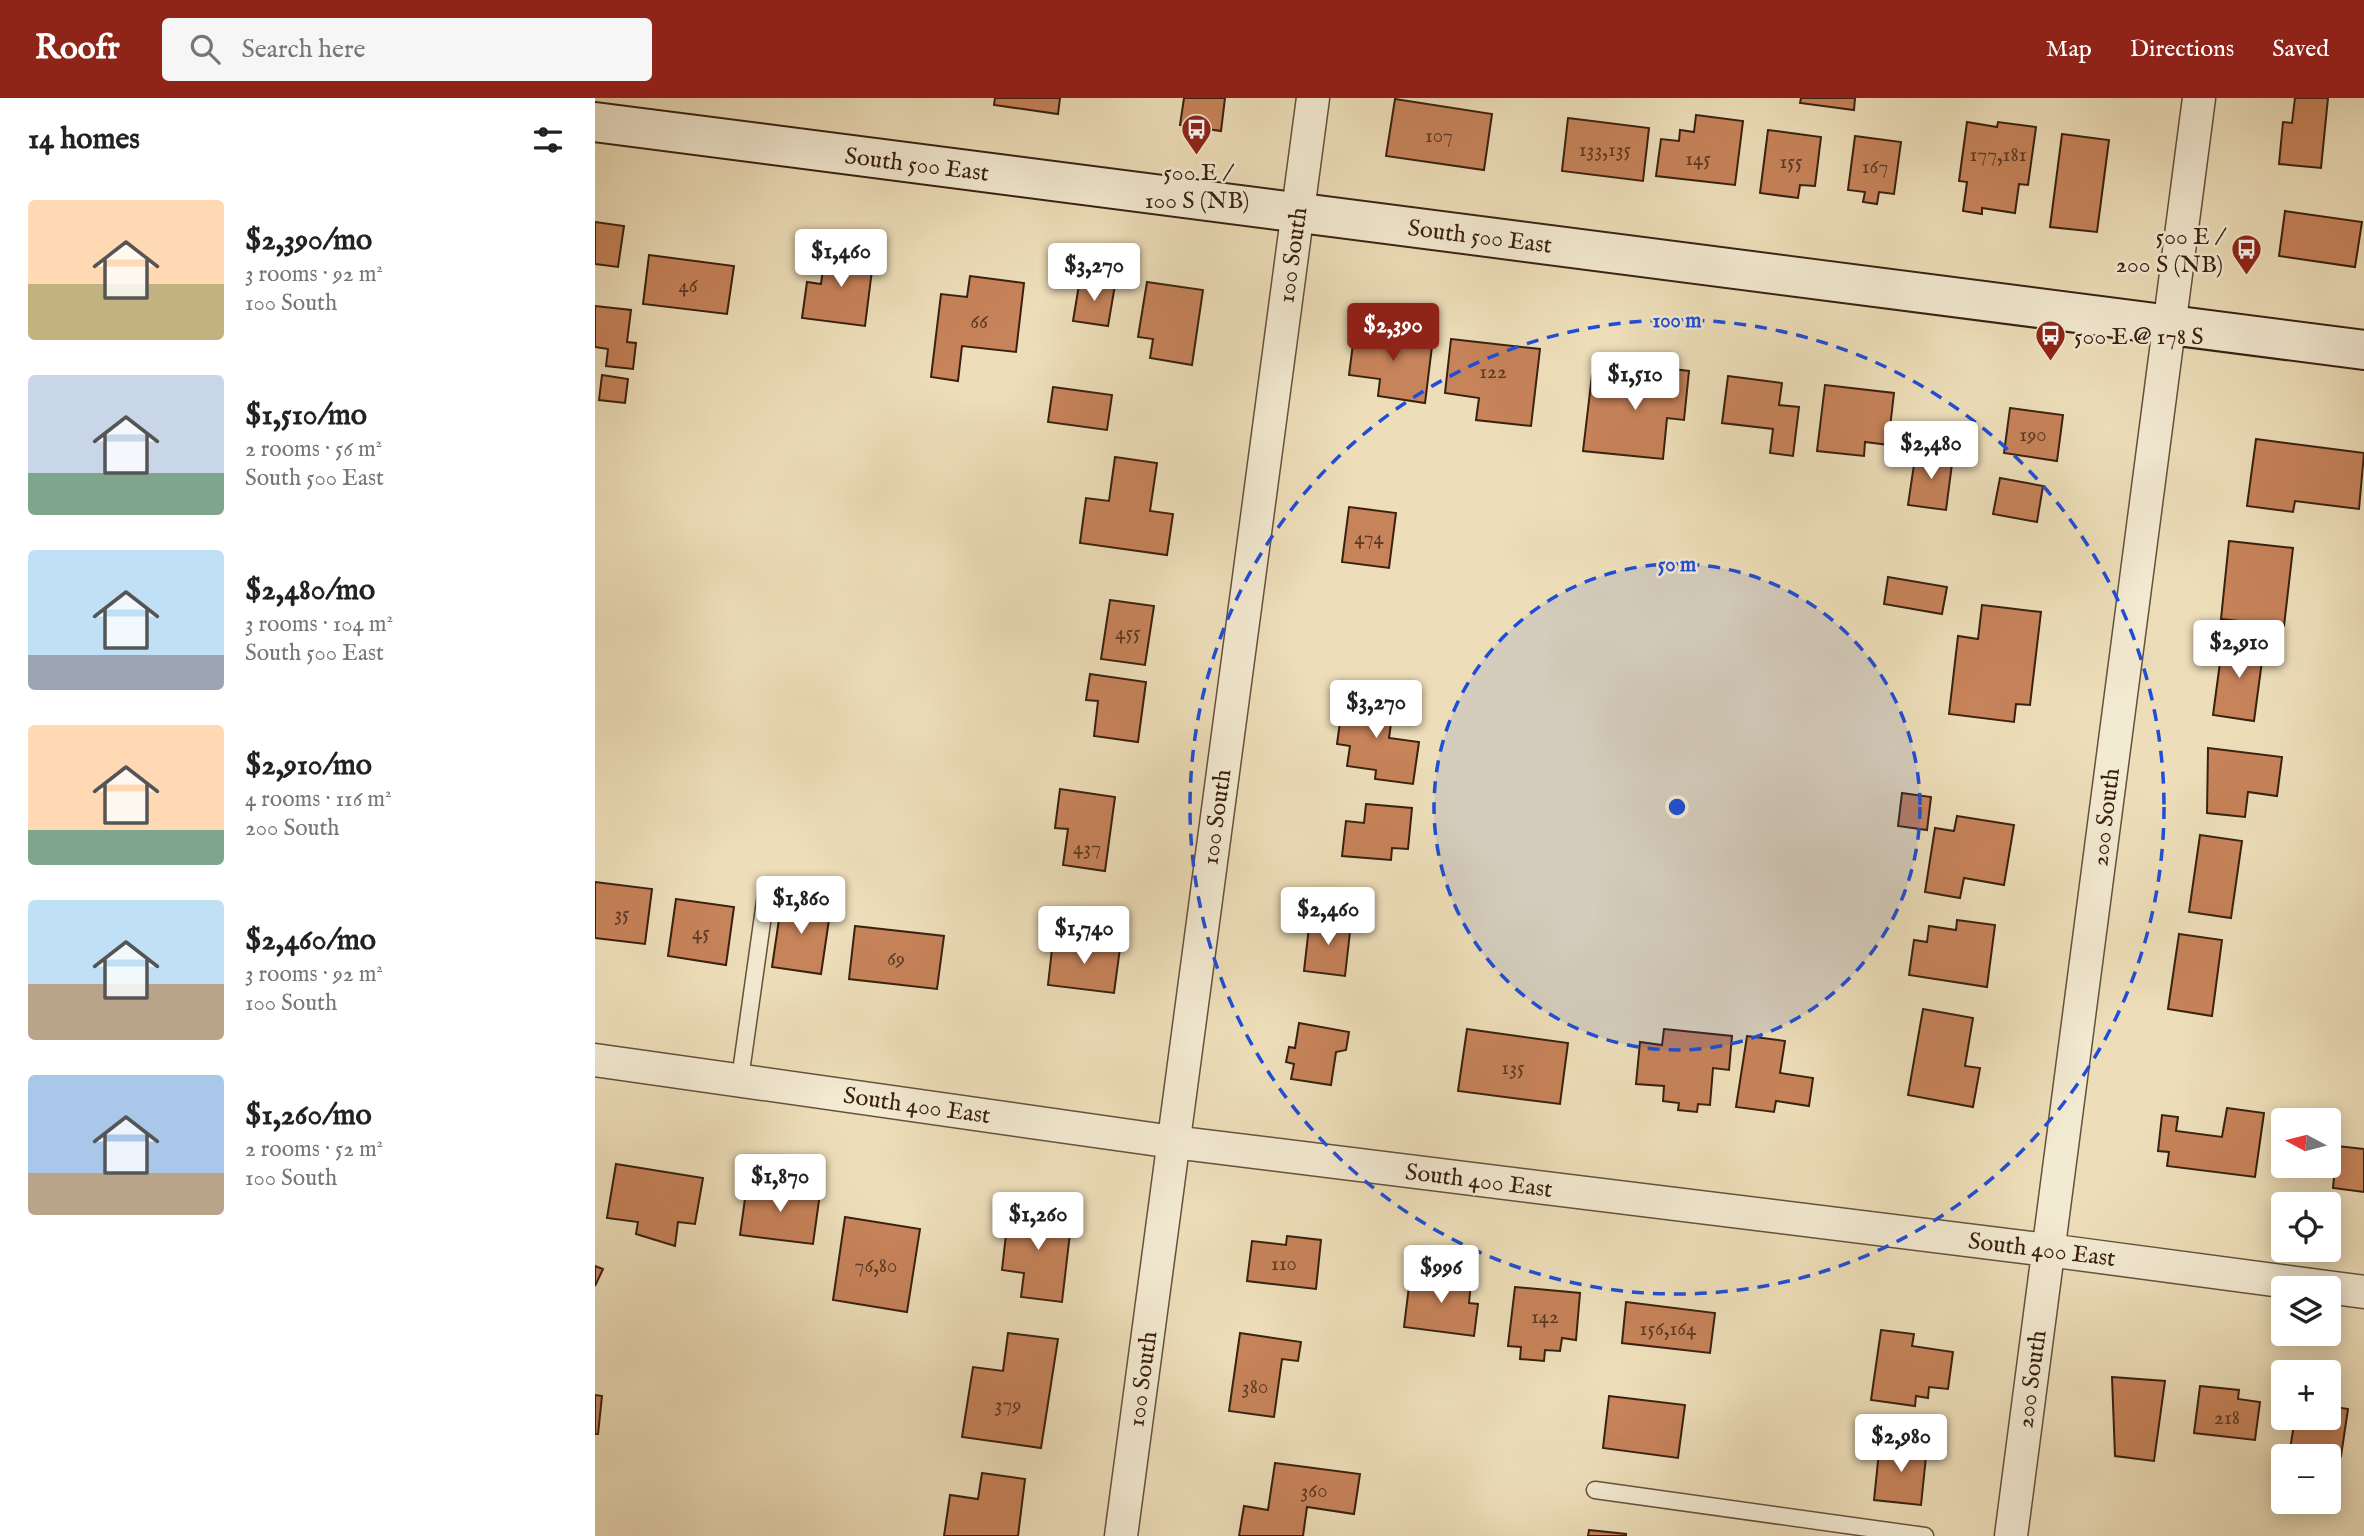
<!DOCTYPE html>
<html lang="en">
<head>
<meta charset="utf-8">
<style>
  :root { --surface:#fff; --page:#f6f6f6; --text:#222; --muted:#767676; --accent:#8f2418 }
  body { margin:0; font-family:"IM FELL English",serif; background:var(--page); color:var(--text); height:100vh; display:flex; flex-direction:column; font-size:26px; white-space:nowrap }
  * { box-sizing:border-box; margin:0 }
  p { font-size:23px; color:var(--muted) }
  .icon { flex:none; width:38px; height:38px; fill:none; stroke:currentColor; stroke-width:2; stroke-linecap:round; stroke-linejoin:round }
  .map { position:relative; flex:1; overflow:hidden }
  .drawer { display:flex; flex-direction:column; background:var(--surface); width:595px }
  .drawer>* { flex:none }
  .needle { width:46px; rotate:277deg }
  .buttons { position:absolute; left:1676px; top:1010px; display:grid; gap:14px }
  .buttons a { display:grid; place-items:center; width:70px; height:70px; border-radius:7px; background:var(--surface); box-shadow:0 4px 18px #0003; font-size:35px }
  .price { position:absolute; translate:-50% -60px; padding:0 16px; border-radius:7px; background:#fff; color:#222; font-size:23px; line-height:46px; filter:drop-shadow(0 2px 4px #0008) }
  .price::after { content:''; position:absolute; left:50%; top:42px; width:21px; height:16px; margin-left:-10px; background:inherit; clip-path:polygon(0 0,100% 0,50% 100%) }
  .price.active { background:var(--accent); color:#fff }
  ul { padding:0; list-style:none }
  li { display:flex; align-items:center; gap:21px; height:175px; padding:0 28px }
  li span { display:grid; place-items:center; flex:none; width:196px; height:140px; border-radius:7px; color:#555 }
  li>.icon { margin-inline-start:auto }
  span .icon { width:84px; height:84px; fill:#fffc; stroke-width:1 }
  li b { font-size:30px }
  h2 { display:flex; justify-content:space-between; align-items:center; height:84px; padding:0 28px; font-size:30px }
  header { display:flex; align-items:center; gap:42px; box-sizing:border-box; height:98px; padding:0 35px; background:var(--accent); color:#fff }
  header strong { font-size:33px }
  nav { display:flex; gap:38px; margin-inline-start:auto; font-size:24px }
  .search { width:490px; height:63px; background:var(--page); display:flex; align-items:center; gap:18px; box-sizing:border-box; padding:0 24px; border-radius:7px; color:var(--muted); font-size:26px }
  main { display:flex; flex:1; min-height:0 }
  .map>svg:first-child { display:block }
  .building { fill:#c7835a; stroke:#392011; stroke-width:2 }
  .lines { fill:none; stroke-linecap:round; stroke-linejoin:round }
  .lane-casing { stroke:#66503b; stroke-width:19 }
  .street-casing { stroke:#66503b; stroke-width:35 }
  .secondary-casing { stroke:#392011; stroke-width:42 }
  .lane { stroke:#f3ead2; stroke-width:16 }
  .street { stroke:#f3ead2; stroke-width:32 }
  .secondary { stroke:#f3ead2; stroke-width:38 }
  .ring { fill:none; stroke:#1d4ed8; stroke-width:3.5; stroke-dasharray:12 9 }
  .labels { text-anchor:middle; stroke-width:5; stroke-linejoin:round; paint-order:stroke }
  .number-label { font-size:21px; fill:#5c3923 }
  .street-label { font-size:24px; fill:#392011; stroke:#f3ead2 }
  .poi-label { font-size:24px; fill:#392011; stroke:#f3ead2 }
  .centre { fill:#1d4ed8; stroke:#f3ead2; stroke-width:3.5 }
  .ring-label { font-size:21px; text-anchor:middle; font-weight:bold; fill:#1d4ed8; stroke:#f3ead2; stroke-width:5; stroke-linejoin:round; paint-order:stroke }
</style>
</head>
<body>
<header>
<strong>Roofr</strong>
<div class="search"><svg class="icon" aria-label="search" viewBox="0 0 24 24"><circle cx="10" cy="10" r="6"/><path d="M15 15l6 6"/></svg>Search here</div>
<nav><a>Map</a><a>Directions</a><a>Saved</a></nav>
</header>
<main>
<section class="drawer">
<h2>14 homes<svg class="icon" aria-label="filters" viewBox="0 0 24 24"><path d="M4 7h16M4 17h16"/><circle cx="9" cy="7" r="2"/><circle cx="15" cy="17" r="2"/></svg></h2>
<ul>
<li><span style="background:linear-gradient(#ffd9b3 60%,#c2b280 0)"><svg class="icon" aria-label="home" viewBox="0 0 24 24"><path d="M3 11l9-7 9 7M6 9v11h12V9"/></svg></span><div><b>$2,390/mo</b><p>3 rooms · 92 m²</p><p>100 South</p></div></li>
<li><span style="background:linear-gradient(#c9d6e8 70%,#7fa58c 0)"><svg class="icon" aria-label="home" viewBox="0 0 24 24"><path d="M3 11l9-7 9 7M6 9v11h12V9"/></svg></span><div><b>$1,510/mo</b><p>2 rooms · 56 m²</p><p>South 500 East</p></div></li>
<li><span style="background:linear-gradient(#bfe0f5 75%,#9aa5b1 0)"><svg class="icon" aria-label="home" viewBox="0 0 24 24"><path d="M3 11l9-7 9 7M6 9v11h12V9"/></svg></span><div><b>$2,480/mo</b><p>3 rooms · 104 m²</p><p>South 500 East</p></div></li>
<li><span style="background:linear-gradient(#ffd9b3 75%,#7fa58c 0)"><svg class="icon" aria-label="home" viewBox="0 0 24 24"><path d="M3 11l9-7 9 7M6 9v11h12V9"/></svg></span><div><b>$2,910/mo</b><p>4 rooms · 116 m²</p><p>200 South</p></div></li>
<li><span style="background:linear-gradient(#bfe0f5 60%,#b9a48a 0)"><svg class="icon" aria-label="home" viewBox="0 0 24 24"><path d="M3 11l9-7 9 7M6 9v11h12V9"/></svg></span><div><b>$2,460/mo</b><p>3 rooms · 92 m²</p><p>100 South</p></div></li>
<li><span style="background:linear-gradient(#a9c7e8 70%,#b9a48a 0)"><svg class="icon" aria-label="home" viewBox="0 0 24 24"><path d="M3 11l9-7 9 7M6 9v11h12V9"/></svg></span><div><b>$1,260/mo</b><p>2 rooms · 52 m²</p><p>100 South</p></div></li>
</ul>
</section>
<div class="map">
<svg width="1769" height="1438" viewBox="0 0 1769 1438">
  <rect width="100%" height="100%" fill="#eddeb9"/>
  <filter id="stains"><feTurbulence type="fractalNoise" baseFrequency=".00286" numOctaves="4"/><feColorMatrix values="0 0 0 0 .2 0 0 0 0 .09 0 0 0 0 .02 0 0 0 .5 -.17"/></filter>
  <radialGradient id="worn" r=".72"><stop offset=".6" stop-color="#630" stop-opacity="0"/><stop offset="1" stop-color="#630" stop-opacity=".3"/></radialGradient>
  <!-- building -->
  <path class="building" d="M400 0H465L463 16 399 7Z
    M589 0H630L626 33 585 27Z
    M1206 0H1260L1259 12 1205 5Z
    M1700 0H1733L1726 70 1684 66 1688 24 1697 25Z
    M800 1 897 16 889 72 791 58Z
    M1101 17 1148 23 1140 87 1061 78 1066 41 1084 43 1085 32 1099 34Z
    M973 20 1054 30 1048 83 967 73Z
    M1372 24 1402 29 1403 24 1441 29 1433 87 1424 86 1420 115 1387 110V116L1368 113 1372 84 1364 83Z
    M1173 32 1226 39 1220 88 1205 87 1203 100 1165 95Z
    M1467 36 1514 42 1502 134 1455 129Z
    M1260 38 1306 44 1299 96 1284 94 1282 106 1268 104 1270 94 1253 92Z
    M1690 113 1767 124 1760 169 1684 158Z
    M0 124 29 128 23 169 0 166Z
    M231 149 279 156 270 228 207 220 212 184 226 186Z
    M54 157 139 168 132 216 48 206Z
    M375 178 429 185 421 254 367 248 363 283 336 279 346 196 372 199Z
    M485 181 520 187 513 228 478 223Z
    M552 184 608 192 597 267 555 260 558 241 543 239Z
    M0 208 36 212 32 244 41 245 38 271 11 268 13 251 0 249Z
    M760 230 838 240 830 305 783 298 785 281 754 277Z
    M856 241 945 251 936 328 881 322 884 300 850 295Z
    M1044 267 1094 273 1089 322 1072 320 1068 361 988 353 997 277 1043 282Z
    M7 277 33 281 30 305 4 302Z
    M1133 278 1187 285 1184 307 1204 309 1198 358 1175 355 1178 331 1127 325Z
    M1230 287 1299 295 1293 347 1270 344 1269 358 1222 353Z
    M458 289 517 297 512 332 453 324Z
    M1415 310 1468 317 1462 363 1409 355Z
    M1661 341 1769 355 1764 411 1700 403 1698 414 1652 408Z
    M1321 353 1358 358 1351 412 1313 407Z
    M520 359 562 365 555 413 578 416 572 457 485 445 491 400 514 403Z
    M1405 380 1448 388 1442 424 1398 416Z
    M754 409 801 415 794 470 747 464Z
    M1634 443 1698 450 1689 528 1626 521Z
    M1293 479 1352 489 1347 516 1289 506Z
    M515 502 559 508 550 567 506 561Z
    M1387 507 1446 514 1435 607 1421 606 1419 624 1354 616 1363 538 1383 541Z
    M1628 542 1669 548 1659 623 1618 617Z
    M495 576 551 584 543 644 499 638 503 603 491 602Z
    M749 596 799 603 794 640 824 644 818 686 780 681 781 672 752 668 755 648 742 646Z
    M1613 650 1687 659 1682 698 1653 694 1650 719 1612 715Z
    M465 691 520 699 510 773 468 767 473 731 460 730Z
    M1307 695 1336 699 1332 732 1303 728Z
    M771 706 817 710 813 751 797 750 796 762 747 758 751 723 769 725Z
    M1362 718 1419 727 1409 787 1369 780 1365 800 1330 794 1340 730 1359 733Z
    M1605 737 1647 743 1636 820 1594 814Z
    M0 784 57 791 50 846 0 840Z
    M81 801 139 809 131 867 73 858Z
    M187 801 236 808 226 876 177 869Z
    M715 820 756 825 750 878 709 873Z
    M1362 822 1400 827 1392 889 1314 877 1319 842 1332 844 1334 828 1361 832Z
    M260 828 349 838 342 891 254 881Z
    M1584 836 1627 842 1617 918 1573 911Z
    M458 842 525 850 519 895 453 887Z
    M1328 911 1378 920 1370 968 1385 970 1378 1009 1313 997Z
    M704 925 754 934 751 952 741 954 736 987 696 981 699 966 691 964 694 949 700 950Z
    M872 931 973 945 965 1006 863 993Z
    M1069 931 1137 938 1134 972 1118 970 1115 1007 1103 1006 1102 1014 1083 1012 1084 1005 1068 1003 1069 988 1041 986 1045 944 1067 947Z
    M1152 938 1190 943 1185 975 1218 980 1214 1008 1181 1003 1179 1014 1141 1009Z
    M1632 1010 1669 1015 1660 1079 1572 1068 1574 1054 1563 1053 1567 1017 1583 1019 1581 1033 1627 1039Z
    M1742 1048 1769 1051V1094L1738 1090Z
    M21 1066 108 1080 100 1126 83 1124 80 1148 41 1136 43 1124 12 1120Z
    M152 1086 225 1095 218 1146 145 1137Z
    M414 1110 477 1118 467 1204 426 1199 429 1175 407 1172Z
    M250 1119 325 1131 312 1214 238 1202Z
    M692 1138 726 1142 721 1191 652 1183 657 1143 691 1147Z
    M0 1168 8 1171 0 1188Z
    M832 1170 852 1173 851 1181 876 1184 874 1205 883 1206 879 1238 809 1229 815 1180 831 1182Z
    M920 1189 985 1195 981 1242 967 1240 965 1253 950 1252 949 1263 925 1261 926 1249 913 1248Z
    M1031 1204 1120 1215 1115 1255 1027 1245Z
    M1286 1232 1319 1236 1317 1248 1358 1254 1353 1291 1334 1289 1333 1300 1321 1298 1320 1308 1276 1302Z
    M413 1235 463 1241 446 1350 367 1339 378 1269 408 1273Z
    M645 1235 706 1244 703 1263 687 1261 679 1319 634 1313Z
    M1517 1279 1570 1283 1559 1363 1520 1358Z
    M1605 1288 1644 1292 1643 1301 1665 1304 1660 1342 1599 1335Z
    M0 1297 7 1298 3 1336H0Z
    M1014 1298 1090 1307 1083 1360 1008 1350Z
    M1734 1308 1753 1311 1746 1358 1695 1351 1700 1320H1734Z
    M1285 1344 1332 1349 1326 1407 1279 1402Z
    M680 1365 765 1376 759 1416 712 1409 708 1438H644L649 1408 673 1412Z
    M387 1375 430 1381 423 1438H349L355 1397 383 1401Z
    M994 1432 1031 1436V1438H993Z"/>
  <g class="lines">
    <defs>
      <path id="lane" d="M145 981 172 789
        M1000 1392 1330 1438"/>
      <path id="street" d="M0 962 578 1044 1453 1152 1769 1194
        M526 1438 718 0
        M1416 1438 1604 0"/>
      <path id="secondary" d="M0 24 1769 252"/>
    </defs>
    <!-- lane casing -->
    <use href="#lane" class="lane-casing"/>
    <!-- street casing -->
    <use href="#street" class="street-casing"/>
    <!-- secondary casing -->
    <use href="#secondary" class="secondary-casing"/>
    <!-- lane -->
    <use href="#lane" class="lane"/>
    <!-- street -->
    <use href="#street" class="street"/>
    <!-- secondary -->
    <use href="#secondary" class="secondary"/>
  </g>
  <!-- distance rings -->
  <circle cx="1082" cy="709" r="243" fill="#1d4ed8" fill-opacity=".12"/>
  <g class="ring">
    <circle cx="1082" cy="709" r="243"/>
    <circle cx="1082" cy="709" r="487"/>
  </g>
  <!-- icons -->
  <defs>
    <symbol id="bus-pin" viewBox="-11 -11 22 30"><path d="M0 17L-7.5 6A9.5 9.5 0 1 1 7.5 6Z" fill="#8f2418" stroke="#f3ead2"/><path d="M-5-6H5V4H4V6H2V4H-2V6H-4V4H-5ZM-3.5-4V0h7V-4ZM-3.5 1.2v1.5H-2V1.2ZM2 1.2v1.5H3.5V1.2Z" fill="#fff"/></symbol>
  </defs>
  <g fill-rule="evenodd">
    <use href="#bus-pin" x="584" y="14" width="35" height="47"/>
    <use href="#bus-pin" x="1634" y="134" width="35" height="47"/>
    <use href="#bus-pin" x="1438" y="220" width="35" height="47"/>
  </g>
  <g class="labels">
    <!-- number labels -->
    <g class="number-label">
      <text x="844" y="44">107</text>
      <text x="1010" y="58">133,135</text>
      <text x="1403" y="63">177,181</text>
      <text x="1103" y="67">145</text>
      <text x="1196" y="70">155</text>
      <text x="1280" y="75">167</text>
      <text x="93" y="194">46</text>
      <text x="384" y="230">66</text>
      <text x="898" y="280">122</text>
      <text x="1438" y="343">190</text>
      <text x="774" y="446">474</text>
      <text x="533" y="541">455</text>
      <text x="492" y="756">437</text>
      <text x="27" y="822">35</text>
      <text x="106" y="841">45</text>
      <text x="301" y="867">69</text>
      <text x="918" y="976">135</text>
      <text x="689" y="1172">110</text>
      <text x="281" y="1174">76,80</text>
      <text x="950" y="1225">142</text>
      <text x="1073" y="1237">156,164</text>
      <text x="660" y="1295">380</text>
      <text x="413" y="1313">379</text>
      <text x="1632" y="1326">218</text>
      <text x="719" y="1399">360</text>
    </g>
    <!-- street labels -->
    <g class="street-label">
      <text transform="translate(322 66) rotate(7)" y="8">South 500 East</text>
      <text transform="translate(885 138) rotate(7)" y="8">South 500 East</text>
      <text transform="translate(697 157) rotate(-82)" y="8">100 South</text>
      <text transform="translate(621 719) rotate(-82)" y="8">100 South</text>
      <text transform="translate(1510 719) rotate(-83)" y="8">200 South</text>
      <text transform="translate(322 1007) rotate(8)" y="8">South 400 East</text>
      <text transform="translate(884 1082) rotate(7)" y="8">South 400 East</text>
      <text transform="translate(1447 1151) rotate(7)" y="8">South 400 East</text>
      <text transform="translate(547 1281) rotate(-82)" y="8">100 South</text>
      <text transform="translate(1436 1281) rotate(-82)" y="8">200 South</text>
    </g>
    <!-- poi labels -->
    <g class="poi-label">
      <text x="602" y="82">500 E /<tspan x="602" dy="28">100 S (NB)</tspan></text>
      <text x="1628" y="146" text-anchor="end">500 E /<tspan x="1628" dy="28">200 S (NB)</tspan></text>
      <text x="1479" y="246" text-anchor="start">500 E @ 178 S</text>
    </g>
  </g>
  <circle cx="1082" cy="709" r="10" class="centre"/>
  <g class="ring-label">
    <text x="1082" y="229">100 m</text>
    <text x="1082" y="473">50 m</text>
  </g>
  <rect width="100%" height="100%" filter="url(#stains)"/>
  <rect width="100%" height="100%" fill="url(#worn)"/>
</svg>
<div class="buttons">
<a><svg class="needle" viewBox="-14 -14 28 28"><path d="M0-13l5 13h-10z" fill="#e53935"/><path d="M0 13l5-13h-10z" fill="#767676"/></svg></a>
<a><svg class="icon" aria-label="locate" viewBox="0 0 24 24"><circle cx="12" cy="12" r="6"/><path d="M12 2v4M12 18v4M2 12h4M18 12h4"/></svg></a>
<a><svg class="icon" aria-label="layers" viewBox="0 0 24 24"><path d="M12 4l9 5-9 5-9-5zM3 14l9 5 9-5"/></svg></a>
<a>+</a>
<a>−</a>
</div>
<b class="price" style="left:246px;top:191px">$1,460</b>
<b class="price" style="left:499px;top:205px">$3,270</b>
<b class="price active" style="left:798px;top:265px">$2,390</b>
<b class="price" style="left:1040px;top:314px">$1,510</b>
<b class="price" style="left:1336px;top:383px">$2,480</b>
<b class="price" style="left:1644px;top:582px">$2,910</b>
<b class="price" style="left:781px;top:642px">$3,270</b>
<b class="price" style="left:206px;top:838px">$1,860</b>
<b class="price" style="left:733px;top:849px">$2,460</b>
<b class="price" style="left:489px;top:868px">$1,740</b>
<b class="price" style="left:185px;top:1116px">$1,870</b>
<b class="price" style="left:443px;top:1154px">$1,260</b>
<b class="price" style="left:846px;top:1207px">$996</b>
<b class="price" style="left:1306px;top:1376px">$2,980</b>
</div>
</main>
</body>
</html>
